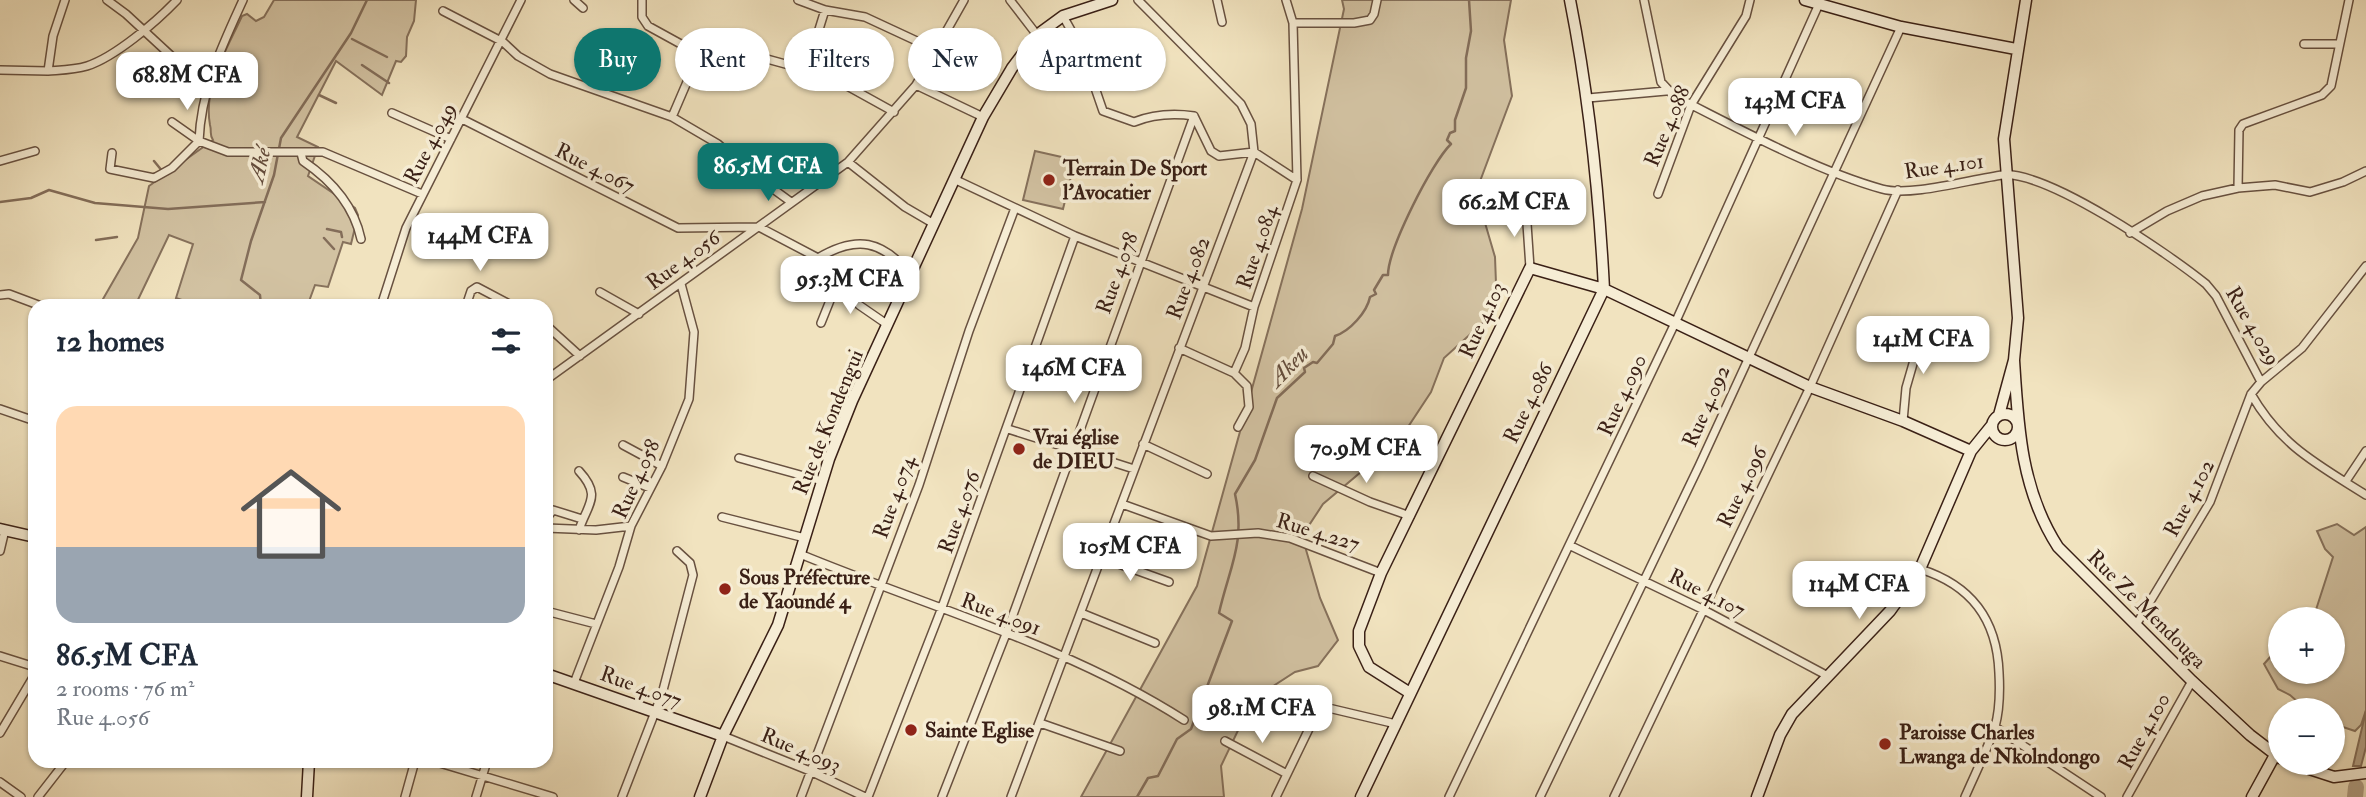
<!DOCTYPE html>
<html lang="en">
<head>
<meta charset="utf-8">
<style>
  :root { --surface:#fff; --page:#f6f6f7; --text:#1f2937; --muted:#747a83; --accent:#0f766e }
  body { margin:0; font-family:"IM FELL Double Pica",serif; background:var(--page); color:var(--text); height:100vh; display:flex; flex-direction:column; font-size:26px; white-space:nowrap }
  * { box-sizing:border-box; margin:0 }
  p { font-size:23px; color:var(--muted) }
  .icon { flex:none; width:38px; height:38px; fill:none; stroke:currentColor; stroke-width:2; stroke-linecap:round; stroke-linejoin:round }
  .map { position:relative; flex:1; overflow:hidden }
  .side { position:absolute; left:28px; top:299px; width:525px; height:469px; display:flex; flex-direction:column; background:var(--surface); border-radius:21px; box-shadow:0 2px 5px #0004 }
  .side>* { flex:none }
  .top-card { position:absolute; left:574px; top:28px; width:665px; height:63px; display:flex; gap:14px }
  .tools { position:absolute; left:2268px; top:607px; display:grid; gap:14px }
  .tools a { display:grid; place-items:center; width:77px; height:77px; border-radius:50%; background:var(--surface); box-shadow:0 2px 5px #0004; font-size:35px }
  .price { position:absolute; translate:-50% -60px; padding:0 16px; border-radius:14px; background:#fff; color:#222; font-size:23px; line-height:46px; filter:drop-shadow(0 2px 4px #0008) }
  .price::after { content:''; position:absolute; left:50%; top:42px; width:21px; height:16px; margin-left:-10px; background:inherit; clip-path:polygon(0 0,100% 0,50% 100%) }
  .price.on { background:var(--accent); color:#fff }
  ul { padding:0; list-style:none }
  li { display:grid; align-content:center; gap:14px; height:371px; padding:0 28px }
  li span { display:grid; place-items:center; height:217px; border-radius:21px; color:#555 }
  li>.icon { margin-inline-start:auto }
  span .icon { width:126px; height:126px; fill:#fffc; stroke-width:1 }
  li b { font-size:30px }
  h2 { display:flex; justify-content:space-between; align-items:center; height:84px; padding:0 28px; font-size:30px }
  .tag { padding:0 24px; border-radius:32px; background:var(--surface); box-shadow:0 2px 5px #0004; font-size:24px; line-height:63px }
  .tag.on { background:var(--accent); color:#fff }
  .map>svg:first-child { display:block }
  .green { fill:#d2c2a2; stroke:#86715c; stroke-width:2 }
  .water { fill:#b3a186; stroke:#836d59; stroke-width:2 }
  .lines { fill:none; stroke-linecap:round; stroke-linejoin:round }
  .stream { stroke:#836d59; stroke-width:2.5 }
  .river { stroke:#b3a186; stroke-width:16 }
  .street-casing { stroke:#685140; stroke-width:10 }
  .secondary-casing { stroke:#3a2016; stroke-width:13 }
  .street { stroke:#f6edd5; stroke-width:7 }
  .secondary { stroke:#f6edd5; stroke-width:10 }
  .poi-dot { fill:#8f2418; stroke:#f6edd5; stroke-width:2.5 }
  .labels { text-anchor:middle; stroke-width:7; stroke-linejoin:round; paint-order:stroke }
  .street-label { font-size:21px; fill:#3a2016; stroke:#f6edd5 }
  .poi-label { font-size:21px; font-weight:bold; fill:#3a2016; stroke:#f6edd5; text-anchor:start }
  .water-label { font-size:23px; font-style:italic; fill:#644d3d; stroke:#f6edd5 }
</style>
</head>
<body>
<div class="map">
<svg width="2366" height="797" viewBox="0 0 2366 797">
  <rect width="100%" height="100%" fill="#f1e3bf"/>
  <filter id="stains"><feTurbulence type="fractalNoise" baseFrequency=".00286" numOctaves="4"/><feColorMatrix values="0 0 0 0 .2 0 0 0 0 .09 0 0 0 0 .02 0 0 0 .5 -.17"/></filter>
  <radialGradient id="worn" r=".72"><stop offset=".6" stop-color="#630" stop-opacity="0"/><stop offset="1" stop-color="#630" stop-opacity=".3"/></radialGradient>
  <!-- green -->
  <path class="green" d="M274 0H416L414 21 407 37 406 56 401 62 396 61 382 95 336 61 297 137 318 147 308 176 355 208 358 215 351 244 343 242 328 287 315 285 308 304 299 302 297 306H199L176 298 193 244 169 235 135 306H99L138 238 149 186 213 140C209 134 212 132 210 125 203 87 226 51 242 16L247 14 256 21 264 17Z
    M1342 0H1511L1504 40 1512 96 1476 192 1495 257 1497 310 1444 358 1431 392 1400 439 1323 504 1302 536 1320 598 1338 640 1318 666 1295 672 1253 699 1221 766 1224 797H1081L1197 586 1302 209 1344 9Z
    M1035 151 1075 160 1063 209 1023 200Z
    M2337 524 2354 535 2366 527V710L2361 725 2355 731 2343 727 2333 751V710H2307L2290 695 2278 689 2264 664 2280 646V672H2333V620L2313 619 2333 557 2325 549 2317 531Z"/>
  <!-- water -->
  <path class="water" d="M2366 711V747L2361 766H2353Z"/>
  <g class="lines">
    <!-- stream -->
    <path class="stream" d="M352 39 387 57
      M362 65 389 83
      M319 95 336 103
      M154 161 163 172
      M0 202 31 198 49 190 95 203 168 209 265 202
      M327 229 341 232 342 237
      M324 238 334 249
      M96 240 117 237
      M261 306 260 295 241 280 251 241 274 175 281 138 351 33 367 0
      M1137 797 1148 778 1158 776 1177 739 1191 729 1232 621 1219 613C1229 568 1246 543 1235 494L1255 460 1277 398 1305 372 1304 368 1313 362 1317 363 1333 344 1335 336C1350 331 1367 312 1370 297L1376 294 1374 290 1383 275H1388C1388 249 1432 162 1451 144L1447 140 1450 133 1455 131V120L1466 88V58L1471 31 1469 0"/>
    <!-- river -->
    <path class="river" d="M2355 797 2356 787"/>
    <defs>
      <path id="street" d="M107 0 126 14 207 89
        M574 0 583 8
        M642 0V17L648 26 699 54 672 117
        M798 0 825 10 865 17 936 50
        M1010 0 1037 35
        M1217 0 1222 22
        M1644 0 1661 82 1674 96C1738 128 1814 170 1882 189 1911 197 1971 179 2003 175 2048 171 2169 254 2206 284L2216 296 2261 382 2302 348 2366 266
        M443 11 503 42 518 56 550 74 672 117 718 144 747 170 791 202
        M1063 16 1082 50 1103 111 1134 122C1154 114 1173 113 1194 116
        M1293 23H1354L1370 20 1374 14 1377 0
        M2304 44H2337
        M756 56 829 76 894 112
        M807 68 825 10
        M0 70 48 71 53 36 65 0
        M48 71C61 70 74 70 87 66 115 57 156 22 177 0
        M916 85 983 117
        M1588 98 1666 91
        M392 113 451 139
        M462 119 678 228 759 227 818 258C857 235 882 240 911 275
        M172 122 199 141 228 152H323L422 194
        M112 153 110 169 154 178 172 168 199 141C201 89 222 46 243 0
        M301 153 303 161C331 180 354 206 361 239
        M0 161 35 151
        M848 162 905 207 934 224
        M956 180 1075 236 1254 307 1297 180 1293 23 1286 0
        M2238 188 2239 130 2243 124 2322 95 2331 86 2349 0
        M1658 194 1691 105 1746 16 1750 0
        M1526 209 1530 268
        M2130 233 2167 211 2202 196 2238 188 2275 185 2310 192 2343 182 2366 171
        M818 258 839 278 821 323
        M839 278 859 305 888 325
        M600 292 639 314
        M0 295 9 294 41 306
        M381 306 406 228 521 0
        M466 306 471 291 477 287 513 306
        M546 325 580 356
        M1179 348 1234 373 1247 386 1249 407 1238 427
        M1234 373 1245 348 1254 307
        M546 380 848 162 916 85 964 0
        M2251 394C2281 446 2317 464 2366 495
        M0 409 35 421
        M1903 421 1906 388 1923 329
        M1008 429 1134 469
        M1143 444 1207 474
        M623 445 662 466
        M739 458 822 481
        M1313 476 1370 502 1410 516
        M623 477 650 488
        M2346 481 2366 451
        M1122 504 1211 536 1258 533 1290 538 1381 573
        M722 517 805 538
        M546 519 553 510 582 519
        M546 528 596 530 631 526
        M579 530C588 503 602 496 579 471
        M1571 546 1702 609 1826 675
        M0 551 5 530
        M800 554C928 607 1067 645 1184 720
        M1102 558 1169 582
        M1920 569C1971 585 1997 619 1999 673 2000 691 2000 709 1995 727 1987 750 1975 774 1965 797
        M546 611 596 624
        M1081 613 1155 643
        M2136 625 2210 502 2251 394 2261 382
        M0 656 35 667
        M574 683 619 567 631 526 662 466 689 399 694 332 681 284
        M1297 697 1320 706
        M1040 723 1120 751
        M1995 727 2101 797
        M0 733 35 674
        M723 736 810 771 865 797
        M1225 741 1287 774
        M433 761 553 797
        M0 782 21 797
        M38 797 66 761
        M405 797 415 761
        M476 797 487 761
        M622 797 662 694 693 575 690 563 677 551
        M801 797 919 485 969 331 1015 208
        M868 797 941 610 1075 236
        M942 797 1006 634 1194 116 1211 151 1219 156 1254 152 1297 180
        M1011 797 1254 152 1251 124 1241 104 1138 0
        M1276 797 1320 706 1396 724
        M1449 797 1676 321 1819 4
        M1540 797 1699 466 1901 27
        M1614 797 1810 387 1898 190
        M2127 797 2192 681"/>
      <path id="secondary" d="M1805 0 1901 27 2016 49
        M2014 360C2018 426 2021 490 2058 547L2192 681 2250 735 2280 758
        M1992 427a13 13 0 1 1 26 0a13 13 0 1 1-26 0Z
        M1999 415 2014 360 2018 318 2004 139 2026 0
        M0 529 35 537
        M546 674 723 736
        M1410 693 1369 667 1359 646V631L1381 573 1530 268 1604 289 1810 387 1903 421 1971 451
        M2291 763 2334 777 2366 773
        M307 797 309 761
        M700 797 723 736 778 625 829 459 852 401 983 117 1012 68 1037 35 1063 16 1112 0
        M1361 797 1604 289C1599 192 1589 96 1570 0
        M1757 797 1780 735 1792 714 1890 611 1920 569 1971 451 1992 425
        M2252 797 2275 755"/>
    </defs>
    <!-- street casing -->
    <use href="#street" class="street-casing"/>
    <!-- secondary casing -->
    <use href="#secondary" class="secondary-casing"/>
    <!-- street -->
    <use href="#street" class="street"/>
    <!-- secondary -->
    <use href="#secondary" class="secondary"/>
  </g>
  <!-- markers -->
  <g class="poi-dot">
    <circle cx="1049" cy="180" r="7"/>
    <circle cx="1019" cy="449" r="7"/>
    <circle cx="725" cy="589" r="7"/>
    <circle cx="911" cy="730" r="7"/>
    <circle cx="1885" cy="744" r="7"/>
  </g>
  <g class="labels">
    <!-- street labels -->
    <g class="street-label">
      <text transform="translate(1667 126) rotate(-67)" y="7">Rue 4.088</text>
      <text transform="translate(430 143) rotate(-62)" y="7">Rue 4.049</text>
      <text transform="translate(1944 166) rotate(-8)" y="7">Rue 4.101</text>
      <text transform="translate(595 168) rotate(27)" y="7">Rue 4.067</text>
      <text transform="translate(1257 247) rotate(-71)" y="7">Rue 4.084</text>
      <text transform="translate(683 260) rotate(-36)" y="7">Rue 4.056</text>
      <text transform="translate(1117 273) rotate(-70)" y="7">Rue 4.078</text>
      <text transform="translate(1188 278) rotate(-69)" y="7">Rue 4.082</text>
      <text transform="translate(1482 320) rotate(-65)" y="7">Rue 4.103</text>
      <text transform="translate(2253 326) rotate(60)" y="7">Rue 4.029</text>
      <text transform="translate(1622 395) rotate(-65)" y="7">Rue 4.090</text>
      <text transform="translate(1528 403) rotate(-64)" y="7">Rue 4.086</text>
      <text transform="translate(1706 406) rotate(-66)" y="7">Rue 4.092</text>
      <text transform="translate(828 422) rotate(-68)" y="7">Rue de Kondengui</text>
      <text transform="translate(636 479) rotate(-65)" y="7">Rue 4.058</text>
      <text transform="translate(1742 487) rotate(-64)" y="7">Rue 4.096</text>
      <text transform="translate(894 497) rotate(-70)" y="7">Rue 4.074</text>
      <text transform="translate(2189 498) rotate(-62)" y="7">Rue 4.102</text>
      <text transform="translate(959 512) rotate(-70)" y="7">Rue 4.076</text>
      <text transform="translate(1318 532) rotate(17)" y="7">Rue 4.227</text>
      <text transform="translate(1707 593) rotate(27)" y="7">Rue 4.107</text>
      <text transform="translate(2147 609) rotate(45)" y="7">Rue Ze Mendouga</text>
      <text transform="translate(1001 614) rotate(21)" y="7">Rue 4.091</text>
      <text transform="translate(641 687) rotate(20)" y="7">Rue 4.077</text>
      <text transform="translate(2144 731) rotate(-61)" y="7">Rue 4.100</text>
      <text transform="translate(801 750) rotate(23)" y="7">Rue 4.093</text>
    </g>
    <!-- poi labels -->
    <g class="poi-label">
      <text x="1063" y="175">Terrain De Sport<tspan x="1063" dy="24">l'Avocatier</tspan></text>
      <text x="1033" y="444">Vrai église<tspan x="1033" dy="24">de DIEU</tspan></text>
      <text x="739" y="584">Sous Préfecture<tspan x="739" dy="24">de Yaoundé 4</tspan></text>
      <text x="925" y="737">Sainte Eglise</text>
      <text x="1899" y="739">Paroisse Charles<tspan x="1899" dy="24">Lwanga de Nkolndongo</tspan></text>
    </g>
    <!-- water labels -->
    <g class="water-label">
      <text transform="translate(259 165) rotate(-77)" y="8">Aké</text>
      <text transform="translate(1288 366) rotate(-46)" y="8">Akeu</text>
    </g>
  </g>
  <rect width="100%" height="100%" filter="url(#stains)"/>
  <rect width="100%" height="100%" fill="url(#worn)"/>
</svg>
<div class="tools">
<a>+</a>
<a>−</a>
</div>
<b class="price" style="left:187px;top:112px">68.8M CFA</b>
<b class="price" style="left:1795px;top:138px">143M CFA</b>
<b class="price on" style="left:768px;top:203px">86.5M CFA</b>
<b class="price" style="left:1514px;top:239px">66.2M CFA</b>
<b class="price" style="left:480px;top:273px">144M CFA</b>
<b class="price" style="left:850px;top:316px">95.3M CFA</b>
<b class="price" style="left:1923px;top:376px">141M CFA</b>
<b class="price" style="left:1074px;top:405px">146M CFA</b>
<b class="price" style="left:1366px;top:485px">70.9M CFA</b>
<b class="price" style="left:1130px;top:583px">105M CFA</b>
<b class="price" style="left:1859px;top:621px">114M CFA</b>
<b class="price" style="left:1262px;top:745px">98.1M CFA</b>
<div class="top-card">
<a class="tag on">Buy</a>
<a class="tag">Rent</a>
<a class="tag">Filters</a>
<a class="tag">New</a>
<a class="tag">Apartment</a>
</div>
<section class="side">
<h2>12 homes<svg class="icon" aria-label="filters" viewBox="0 0 24 24"><path d="M4 7h16M4 17h16"/><circle cx="9" cy="7" r="2"/><circle cx="15" cy="17" r="2"/></svg></h2>
<ul>
<li><span style="background:linear-gradient(#ffd9b3 65%,#9aa5b1 0)"><svg class="icon" aria-label="home" viewBox="0 0 24 24"><path d="M3 11l9-7 9 7M6 9v11h12V9"/></svg></span><div><b>86.5M CFA</b><p>2 rooms · 76 m²</p><p>Rue 4.056</p></div></li>
</ul>
</section>
</div>
</body>
</html>
